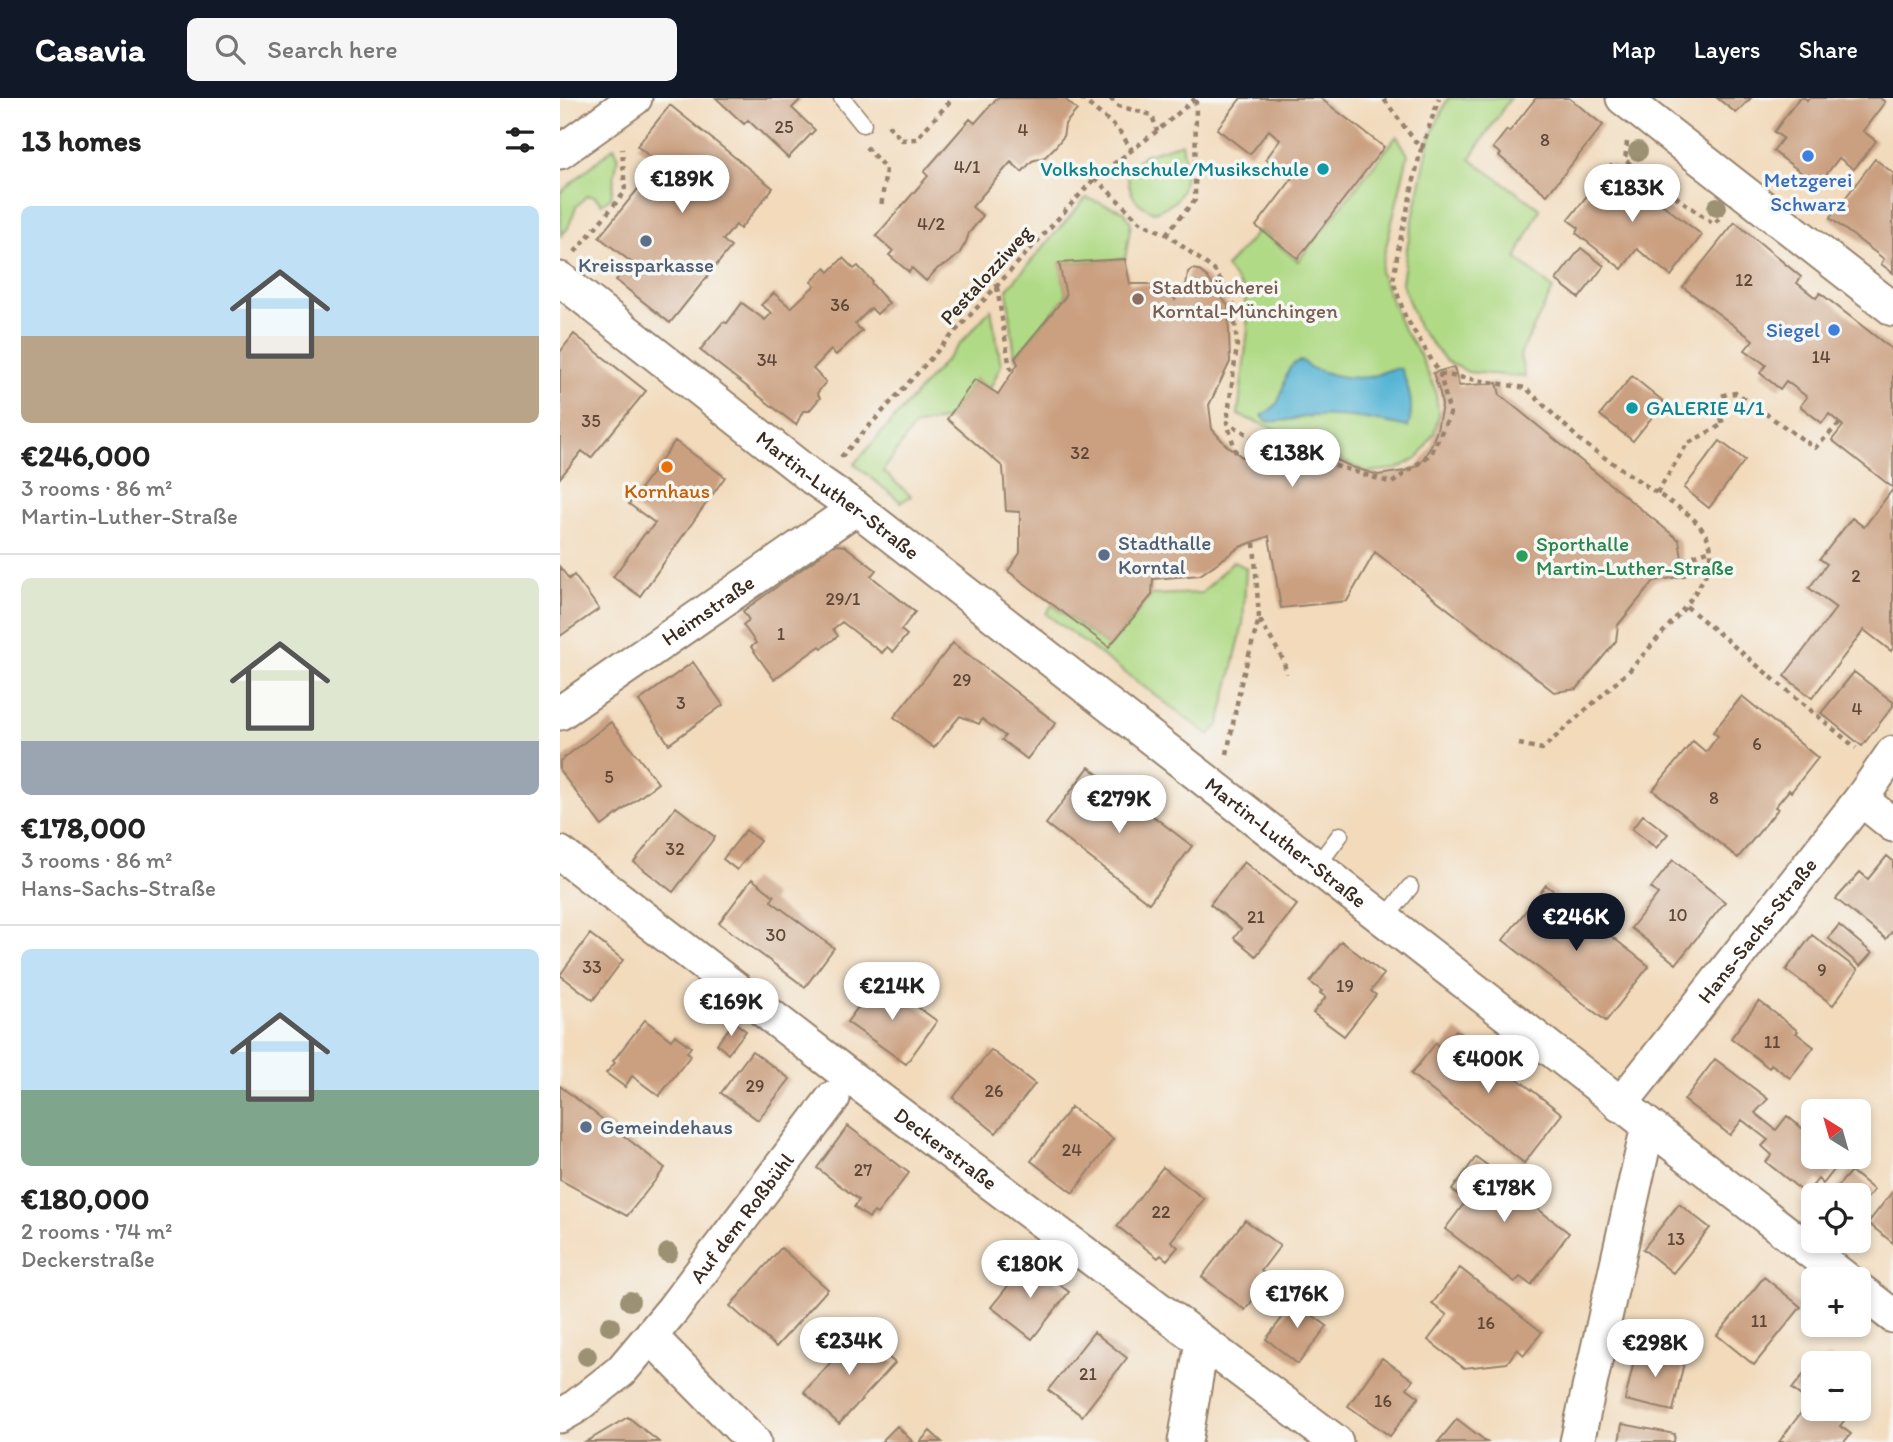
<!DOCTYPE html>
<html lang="en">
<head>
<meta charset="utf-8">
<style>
  :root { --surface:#fff; --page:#f6f6f6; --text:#222; --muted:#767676; --line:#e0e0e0; --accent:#111827 }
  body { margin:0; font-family:Itim,sans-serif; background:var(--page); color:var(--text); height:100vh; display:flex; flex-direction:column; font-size:26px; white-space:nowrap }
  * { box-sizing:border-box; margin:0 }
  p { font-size:23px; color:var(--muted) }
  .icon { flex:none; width:38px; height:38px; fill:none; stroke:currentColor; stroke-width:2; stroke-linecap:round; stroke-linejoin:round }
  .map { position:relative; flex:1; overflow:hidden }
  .panel { display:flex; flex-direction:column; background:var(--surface); width:560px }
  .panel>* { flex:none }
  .needle { width:46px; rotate:323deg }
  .controls { position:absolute; left:1241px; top:1001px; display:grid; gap:14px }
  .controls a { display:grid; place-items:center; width:70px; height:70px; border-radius:10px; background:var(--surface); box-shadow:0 4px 10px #0003; font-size:35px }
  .price { position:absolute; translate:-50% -60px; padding:0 16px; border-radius:24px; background:#fff; color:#222; font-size:23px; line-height:46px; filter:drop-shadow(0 2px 4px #0008) }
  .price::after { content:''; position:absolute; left:50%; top:42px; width:21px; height:16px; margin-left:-10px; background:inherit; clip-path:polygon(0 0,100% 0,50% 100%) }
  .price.active { background:var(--accent); color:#fff }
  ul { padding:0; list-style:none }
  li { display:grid; align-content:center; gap:14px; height:371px; padding:0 21px }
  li+li { border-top:2px solid var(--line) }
  li span { display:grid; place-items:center; height:217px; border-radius:10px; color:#555 }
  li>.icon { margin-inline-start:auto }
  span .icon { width:126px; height:126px; fill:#fffc; stroke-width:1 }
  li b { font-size:30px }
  h2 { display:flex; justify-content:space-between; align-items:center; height:84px; padding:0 21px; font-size:30px }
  header { display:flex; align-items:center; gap:42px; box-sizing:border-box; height:98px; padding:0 35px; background:var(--accent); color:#fff }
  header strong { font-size:33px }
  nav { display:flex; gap:38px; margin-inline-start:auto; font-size:24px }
  .search { width:490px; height:63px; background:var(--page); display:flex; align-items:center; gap:18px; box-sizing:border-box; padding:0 24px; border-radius:10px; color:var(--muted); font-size:26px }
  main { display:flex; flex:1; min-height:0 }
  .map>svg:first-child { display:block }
  .green { fill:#b0da86; stroke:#768252; stroke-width:2 }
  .water { fill:#57b5d5; stroke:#49707a; stroke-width:2 }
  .building { fill:#cba081 }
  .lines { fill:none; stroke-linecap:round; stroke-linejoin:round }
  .service-casing { stroke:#96826c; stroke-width:19 }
  .minor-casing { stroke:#96826c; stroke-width:37 }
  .path { stroke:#96826c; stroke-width:4.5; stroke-dasharray:5 5; stroke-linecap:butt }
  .service { stroke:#fff; stroke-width:16 }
  .minor { stroke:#fff; stroke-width:33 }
  .tree { fill:#9d9173 }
  .shop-dot { fill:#3f7fe0; stroke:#f6f6f2; stroke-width:2.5 }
  .culture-dot { fill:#0f9aa8; stroke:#f6f6f2; stroke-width:2.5 }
  .service-dot { fill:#5c6f8a; stroke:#f6f6f2; stroke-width:2.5 }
  .education-dot { fill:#8d6e63; stroke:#f6f6f2; stroke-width:2.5 }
  .food-dot { fill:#e8710a; stroke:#f6f6f2; stroke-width:2.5 }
  .leisure-dot { fill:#2e9e5b; stroke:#f6f6f2; stroke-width:2.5 }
  .labels { text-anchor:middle; stroke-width:7; stroke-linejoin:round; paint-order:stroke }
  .number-label { font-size:18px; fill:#5f4837 }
  .culture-label { font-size:21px; fill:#0d838f; stroke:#f6f6f2; text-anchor:end }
  .shop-label { font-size:21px; fill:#366cbe; stroke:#f6f6f2 }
  .service-label { font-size:21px; fill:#4e5e75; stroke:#f6f6f2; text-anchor:start }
  .street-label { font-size:21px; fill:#3b2a1e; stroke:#f6f6f2 }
  .education-label { font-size:21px; fill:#785e54; stroke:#f6f6f2; text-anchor:start }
  .food-label { font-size:21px; fill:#c56008; stroke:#f6f6f2 }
  .leisure-label { font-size:21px; fill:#27864d; stroke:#f6f6f2; text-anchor:start }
</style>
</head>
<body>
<header>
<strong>Casavia</strong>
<div class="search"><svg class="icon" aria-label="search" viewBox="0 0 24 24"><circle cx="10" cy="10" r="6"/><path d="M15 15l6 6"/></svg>Search here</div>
<nav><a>Map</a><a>Layers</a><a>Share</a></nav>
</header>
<main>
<section class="panel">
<h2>13 homes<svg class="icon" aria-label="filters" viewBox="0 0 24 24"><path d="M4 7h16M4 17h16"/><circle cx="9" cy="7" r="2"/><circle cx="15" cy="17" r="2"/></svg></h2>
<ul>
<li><span style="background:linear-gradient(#bfe0f5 60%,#b9a48a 0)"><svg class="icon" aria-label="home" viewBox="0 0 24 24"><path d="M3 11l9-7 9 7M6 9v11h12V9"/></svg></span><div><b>€246,000</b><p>3 rooms · 86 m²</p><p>Martin-Luther-Straße</p></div></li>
<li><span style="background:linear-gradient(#dfe7d0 75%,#9aa5b1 0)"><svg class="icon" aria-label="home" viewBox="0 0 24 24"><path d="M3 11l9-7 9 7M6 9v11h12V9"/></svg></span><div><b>€178,000</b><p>3 rooms · 86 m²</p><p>Hans-Sachs-Straße</p></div></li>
<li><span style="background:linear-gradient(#bfe0f5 65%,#7fa58c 0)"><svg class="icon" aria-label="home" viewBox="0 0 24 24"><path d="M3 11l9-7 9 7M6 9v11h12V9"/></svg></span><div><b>€180,000</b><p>2 rooms · 74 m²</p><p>Deckerstraße</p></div></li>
</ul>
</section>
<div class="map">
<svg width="1333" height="1344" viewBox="0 0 1333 1344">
  <rect width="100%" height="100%" fill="#f6f6f2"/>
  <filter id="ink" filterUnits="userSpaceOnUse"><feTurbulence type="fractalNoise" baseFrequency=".0143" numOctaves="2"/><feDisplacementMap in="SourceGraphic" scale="14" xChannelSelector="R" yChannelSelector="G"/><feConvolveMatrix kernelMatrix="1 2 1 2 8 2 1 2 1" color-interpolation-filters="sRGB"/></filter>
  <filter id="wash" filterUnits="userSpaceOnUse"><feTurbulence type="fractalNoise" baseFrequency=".00686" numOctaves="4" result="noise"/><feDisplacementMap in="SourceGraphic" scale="28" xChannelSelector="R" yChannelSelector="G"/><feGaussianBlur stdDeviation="1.57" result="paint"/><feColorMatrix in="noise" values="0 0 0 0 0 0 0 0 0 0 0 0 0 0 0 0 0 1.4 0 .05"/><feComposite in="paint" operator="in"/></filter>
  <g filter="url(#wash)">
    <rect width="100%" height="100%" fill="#f2dabb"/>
    <!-- green -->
    <path class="green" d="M888 0H950L910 61 980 111 956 160 993 191 960 257 965 279 908 274 886 263 858 229 842 185 847 150 870 40Z
      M837 38 848 57 820 174 842 229 859 255 875 291 879 317 874 335 858 360 837 371 807 374 715 331 678 317 688 231 684 193 666 169 699 132 738 163Z
      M622 45C625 62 629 90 614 104 609 108 600 111 594 114 572 105 569 94 567 72L584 57Z
      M54 49 58 58 51 99 42 106 34 98H26L16 109 8 130 1 138 0 95Z
      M526 100 564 113 571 125 565 161 500 165 506 198 455 260 447 191Z
      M431 211 441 267 430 291 415 281 387 321 354 328 323 373 351 398 341 404 294 366Z
      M673 463 686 470 683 526 659 627 649 637 486 516 492 507 549 549 592 497 642 495Z"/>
    <!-- water -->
    <path class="water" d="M740 263 744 264 748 269C770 276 786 282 809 279 821 277 829 269 841 271 849 290 855 309 848 329 818 323 786 316 755 318 740 318 722 326 707 323L702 318C706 314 712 311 716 307 727 293 721 268 740 263Z"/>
    <g id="blocks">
      <!-- building -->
      <path class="building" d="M156 0H242L232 10 255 32 228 60 188 22 184 26Z
        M437 0H507L506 2 517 12 505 26 503 39 495 49 485 59 472 63 462 74 451 64 412 109 423 118 409 135 406 144 399 156 389 165 378 170 366 183 352 170 349 174 329 157 333 153 316 138 368 78 364 74 410 21 415 25Z
        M681 0H760L824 49 738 160 696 128 732 81 706 61 720 42 709 32 690 56 657 31Z
        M976 0H1009L1043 27 987 97 939 58 941 56 933 50 947 32 949 34Z
        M1157 0H1191L1176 15Z
        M1239 0H1245L1247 2 1249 0H1320L1325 4 1303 33 1316 43 1294 71 1279 60 1258 87 1213 53 1223 40 1214 34Z
        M110 7 213 90 180 131 176 127 163 142 171 149 110 225 56 182 71 164 39 139 86 81 98 90 110 75 77 48Z
        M1315 61 1333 75V175L1321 166 1324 161 1270 120Z
        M1051 67 1142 137 1111 178 1077 151 1062 171 1016 135 1019 130 1008 122Z
        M1175 124 1241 179 1237 185 1256 200 1260 195 1333 252V390L1272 342 1283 328 1269 316 1262 325 1240 308 1247 299 1226 283 1220 291 1200 275 1206 267 1185 252 1193 242 1123 189Z
        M1021 150 1044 168 1019 200 996 182Z
        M283 160 294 171 298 168 312 183 311 185 329 205 317 216 311 210 295 226 302 233 276 257 271 252 253 271 266 284 257 295 260 300 249 313H243L236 327 140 252 163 224 167 225 182 205 205 222 212 215 201 207 214 195 231 210 255 187 251 184 265 170 269 174Z
        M565 161 570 186H587L607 192 613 196 615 202 626 188 628 174 632 171 638 172 647 179 668 208 670 264 649 307 652 331 666 347 682 359 700 363 723 362 742 357 762 355 792 369 818 377 845 373 859 367 870 350 877 332 882 307 880 295 873 275 894 269 899 288 937 285 940 297 1119 442 1125 478 1094 483 1058 527 1056 543 1017 591 994 594 815 454 787 503 721 510 709 438 680 449 640 477 593 481 592 497 549 549 448 473 460 455V414L446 413 443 369 387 321 415 281 438 296 458 266 455 260 506 198 499 165Z
        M14 236 86 293 31 360 22 353 0 380V254Z
        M1072 278 1104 304 1073 343 1040 317Z
        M115 343 165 379 80 498 53 479 86 434 87 435 95 425 69 406Z
        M1160 343 1185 362 1149 410 1124 390Z
        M1333 391V550L1331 553 1304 532 1252 600 1224 578 1276 510 1249 490 1267 466 1260 461 1292 420 1304 429Z
        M275 447 285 448 316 472 311 478 355 514 341 532 347 537 333 554 327 549 322 555 282 524 273 531 278 538 262 550 260 548 214 581 191 549 196 545 183 527 189 522 183 513 260 458 257 453 265 448Z
        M0 469 9 481 14 477 39 511 0 538Z
        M393 545 496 625 467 661 442 642 445 638 422 621 419 626 400 618 374 650 334 619Z
        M133 564 163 607 109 646 79 603Z
        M1294 574 1333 604V608L1302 648 1261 615Z
        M1182 598 1258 660 1231 694 1229 692 1215 709 1218 711 1178 760 1093 692 1133 643 1146 654 1158 638 1153 634Z
        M51 624 98 685 42 728 0 673V663Z
        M529 669 632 748 589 805 486 726Z
        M116 709 155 739 113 794 74 764Z
        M1083 717 1108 736 1096 750 1072 731Z
        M186 732 200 743 177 772 163 761Z
        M1327 758 1333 763V832L1326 841 1276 801 1300 774 1308 781Z
        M1113 762 1165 804 1116 866 1071 830 1098 796 1091 790Z
        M684 764 737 807 696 858 674 840 681 831 650 806Z
        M192 781 214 798 211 803 274 850 245 889 159 825Z
        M986 787 1089 868 1046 923 943 842Z
        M1279 827 1312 855 1300 868 1268 840Z
        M30 836 63 862 33 902 0 877Z
        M1252 837 1298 872 1273 907 1226 872Z
        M781 843 824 876 811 893 816 897 784 938 753 915 766 899 760 895 762 893 750 884Z
        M319 881 377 923 346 966 287 924Z
        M1199 903 1238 933 1236 935 1254 949 1230 980 1211 966 1209 970 1171 940Z
        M85 922 111 942 115 937 131 949 127 954 131 957 99 998 72 978 65 989 46 975 55 965 53 963Z
        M174 924 186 933 168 956 157 946Z
        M896 932 1002 1016 964 1065 851 976 876 945 882 950Z
        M431 952 475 986 436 1035 393 1000Z
        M192 953 230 981 198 1022 161 995Z
        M1155 961 1208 1001 1195 1015 1216 1032 1227 1018 1253 1039V1059H1278L1282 1062 1263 1086 1258 1081 1246 1096 1206 1064 1212 1057 1202 1048 1208 1042 1182 1022 1170 1037 1124 1002Z
        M0 988 105 1070 67 1118 0 1082Z
        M511 1009 553 1041 513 1095 471 1063Z
        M288 1028 349 1075 317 1116 314 1114 309 1120 294 1109 299 1102 257 1070Z
        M916 1059 977 1104 974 1108 1009 1135 971 1187 960 1179 955 1184 885 1131 906 1103 892 1092Z
        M603 1069 644 1101 611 1143 618 1149 607 1162 601 1157 598 1160 557 1128Z
        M1291 1073 1314 1092 1298 1111V1097H1270Z
        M1333 1093V1145L1308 1125Z
        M1119 1106 1150 1130 1113 1175 1083 1151Z
        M685 1122 720 1148 701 1173 710 1180 685 1212 642 1179Z
        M221 1150 268 1191 216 1249 170 1208Z
        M469 1162 509 1194 472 1241 431 1209Z
        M900 1170 982 1234 964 1257 957 1251 947 1265 904 1270 868 1242 887 1217 872 1206Z
        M1204 1179 1241 1209 1194 1267 1157 1237Z
        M743 1193 755 1203 747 1213 767 1228 738 1266 706 1241Z
        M299 1233 335 1265 279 1326 244 1294Z
        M534 1234 567 1260 522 1318 488 1292Z
        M1077 1250 1125 1260 1113 1313 1065 1302Z
        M1268 1258 1278 1265H1263Z
        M822 1260 853 1282 847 1290 859 1299 830 1338 788 1308Z
        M1255 1262 1259 1265H1253V1311H1293L1280 1328 1291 1336 1284 1344H1219L1249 1304 1232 1291Z
        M1298 1281 1309 1290 1298 1304Z
        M68 1319 99 1344H26Z
        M897 1321 927 1344H878Z
        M1062 1326 1115 1336 1114 1344H1059Z
        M337 1328 353 1344H321Z
        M370 1333 382 1344H360Z"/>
    </g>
  </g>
  <g filter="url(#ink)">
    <use href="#blocks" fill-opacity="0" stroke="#96826c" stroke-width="2"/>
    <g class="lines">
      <defs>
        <path id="service" d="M282 0 303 26
          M756 769 780 737
          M824 822 850 789"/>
        <g id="minor">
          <path d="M1063 0 1333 211"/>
          <path d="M0 54 75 0"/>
          <path id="s1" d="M0 181 253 380 296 410 1286 1181"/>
          <path id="s2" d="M0 615 296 410"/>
          <path d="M1301 701 1333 727"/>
          <path id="s3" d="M0 755 290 979 776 1344"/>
          <path id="s4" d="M1060 1007 1301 701 1333 655"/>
          <path d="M1298 1191 1333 1218"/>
          <path d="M91 1239 194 1344"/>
          <path id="s5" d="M0 1318 14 1310 61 1273 113 1211 273 1000"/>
          <path d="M625 1344 642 1243"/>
          <path d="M1017 1344 1088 1028"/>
        </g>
      </defs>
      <!-- service casing -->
      <use href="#service" class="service-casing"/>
      <!-- minor casing -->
      <use href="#minor" class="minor-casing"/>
      <!-- path -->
      <path class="path" d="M521 0 558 31 572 52
        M550 0 558 8 592 17 597 33
        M328 27 342 42 356 41 393 0
        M1067 44 1065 62 1154 126 1161 118
        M306 49 326 71 321 110
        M862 50 879 0
        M535 80 580 124 606 136 654 172 673 200 677 248 667 324
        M606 136 635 102 636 1
        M15 154 65 94 62 51
        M437 189 449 265 452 274
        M880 276 966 290 1023 345 1128 416C1167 451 1150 472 1126 508L1296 650
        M676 355 667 324 715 353 783 370 832 385 871 356 890 316 880 276 845 218 833 183 838 152 861 51 823 0
        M281 359 535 80 597 33 636 0
        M1097 395 1127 346 1163 326 1157 307 1159 299 1167 296 1176 295 1255 350 1280 325
        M1117 469 1133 458 1151 452
        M700 522 724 563 726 576
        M959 646 982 651 1070 572 1126 508
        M667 656 681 585 699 521 694 444"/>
      <!-- service -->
      <use href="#service" class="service"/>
      <!-- minor -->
      <use href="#minor" class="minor"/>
    </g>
    <!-- trees -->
    <g class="tree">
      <circle cx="1078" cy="53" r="10"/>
      <circle cx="1157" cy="109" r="10"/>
      <circle cx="108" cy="1155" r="10"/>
      <circle cx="70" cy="1203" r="10"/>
      <circle cx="50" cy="1228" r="10"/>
      <circle cx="27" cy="1258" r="10"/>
    </g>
  </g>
  <!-- markers -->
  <g class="shop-dot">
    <circle cx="1248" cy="58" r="7"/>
    <circle cx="1274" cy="232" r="7"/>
  </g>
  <g class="culture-dot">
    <circle cx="763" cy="71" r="7"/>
    <circle cx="1072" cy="310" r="7"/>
  </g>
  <g class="service-dot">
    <circle cx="86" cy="143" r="7"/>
    <circle cx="544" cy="457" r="7"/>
    <circle cx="26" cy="1029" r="7"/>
  </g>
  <circle class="education-dot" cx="578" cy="201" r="7"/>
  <circle class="food-dot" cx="107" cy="369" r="7"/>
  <circle class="leisure-dot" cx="962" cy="458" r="7"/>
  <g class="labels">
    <!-- number labels -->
    <g class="number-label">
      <text x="224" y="35">25</text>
      <text x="463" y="38">4</text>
      <text x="985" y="48">8</text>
      <text x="407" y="75">4/1</text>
      <text x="371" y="132">4/2</text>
      <text x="1184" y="188">12</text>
      <text x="280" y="213">36</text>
      <text x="1261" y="265">14</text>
      <text x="207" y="268">34</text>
      <text x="31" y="329">35</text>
      <text x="520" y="361">32</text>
      <text x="1296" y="484">2</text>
      <text x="283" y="507">29/1</text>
      <text x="221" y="542">1</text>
      <text x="402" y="588">29</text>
      <text x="121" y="611">3</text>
      <text x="1297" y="617">4</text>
      <text x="1197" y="652">6</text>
      <text x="49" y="685">5</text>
      <text x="1154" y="706">8</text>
      <text x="115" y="757">32</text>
      <text x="1118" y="823">10</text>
      <text x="696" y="825">21</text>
      <text x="216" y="843">30</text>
      <text x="32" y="875">33</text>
      <text x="1262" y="878">9</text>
      <text x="785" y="894">19</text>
      <text x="1212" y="950">11</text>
      <text x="195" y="994">29</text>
      <text x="434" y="999">26</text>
      <text x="512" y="1058">24</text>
      <text x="303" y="1078">27</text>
      <text x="601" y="1120">22</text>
      <text x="1116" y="1147">13</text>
      <text x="1199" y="1229">11</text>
      <text x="926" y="1231">16</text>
      <text x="528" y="1282">21</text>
      <text x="823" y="1309">16</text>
    </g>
    <!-- culture labels -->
    <g class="culture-label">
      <text x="749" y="78">Volkshochschule/Musikschule</text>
      <text x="1086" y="317" text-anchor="start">GALERIE 4/1</text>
    </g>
    <!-- shop labels -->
    <g class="shop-label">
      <text x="1248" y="89">Metzgerei<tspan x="1248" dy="24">Schwarz</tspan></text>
      <text x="1260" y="239" text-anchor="end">Siegel</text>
    </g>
    <!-- service labels -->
    <g class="service-label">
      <text x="86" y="174" text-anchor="middle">Kreissparkasse</text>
      <text x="558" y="452">Stadthalle<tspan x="558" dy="24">Korntal</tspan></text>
      <text x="40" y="1036">Gemeindehaus</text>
    </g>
    <!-- street labels -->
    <g class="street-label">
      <text transform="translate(426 177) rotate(-48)" y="7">Pestalozziweg</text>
      <text dy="7" stroke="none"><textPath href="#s1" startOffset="352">Martin-Luther-Straße</textPath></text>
      <text dy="7" stroke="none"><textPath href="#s2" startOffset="180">Heimstraße</textPath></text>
      <text dy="7" stroke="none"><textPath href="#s1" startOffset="919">Martin-Luther-Straße</textPath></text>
      <text dy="7" stroke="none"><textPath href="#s4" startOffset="222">Hans-Sachs-Straße</textPath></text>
      <text dy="7" stroke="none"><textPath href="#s3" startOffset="486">Deckerstraße</textPath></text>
      <text dy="7" stroke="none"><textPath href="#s5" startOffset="271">Auf dem Roßbühl</textPath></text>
    </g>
    <!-- education labels -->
    <g class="education-label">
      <text x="592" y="196">Stadtbücherei<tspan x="592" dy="24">Korntal-Münchingen</tspan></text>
    </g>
    <!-- food labels -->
    <g class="food-label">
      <text x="107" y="400">Kornhaus</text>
    </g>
    <!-- leisure labels -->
    <g class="leisure-label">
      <text x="976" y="453">Sporthalle<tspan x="976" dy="24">Martin-Luther-Straße</tspan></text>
    </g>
  </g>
</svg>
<div class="controls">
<a><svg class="needle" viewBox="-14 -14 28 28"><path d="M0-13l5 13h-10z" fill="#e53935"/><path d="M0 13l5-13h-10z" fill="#767676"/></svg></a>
<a><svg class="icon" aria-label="locate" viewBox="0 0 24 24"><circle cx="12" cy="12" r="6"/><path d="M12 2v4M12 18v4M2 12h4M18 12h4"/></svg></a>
<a>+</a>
<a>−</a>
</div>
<b class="price" style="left:122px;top:117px">€189K</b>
<b class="price" style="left:1072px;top:126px">€183K</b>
<b class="price" style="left:732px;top:391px">€138K</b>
<b class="price" style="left:559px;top:737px">€279K</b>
<b class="price active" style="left:1016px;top:855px">€246K</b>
<b class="price" style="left:332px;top:924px">€214K</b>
<b class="price" style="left:171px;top:940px">€169K</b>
<b class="price" style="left:928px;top:997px">€400K</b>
<b class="price" style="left:944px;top:1126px">€178K</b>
<b class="price" style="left:470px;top:1202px">€180K</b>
<b class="price" style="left:737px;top:1232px">€176K</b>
<b class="price" style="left:289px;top:1279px">€234K</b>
<b class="price" style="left:1095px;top:1281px">€298K</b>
</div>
</main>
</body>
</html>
